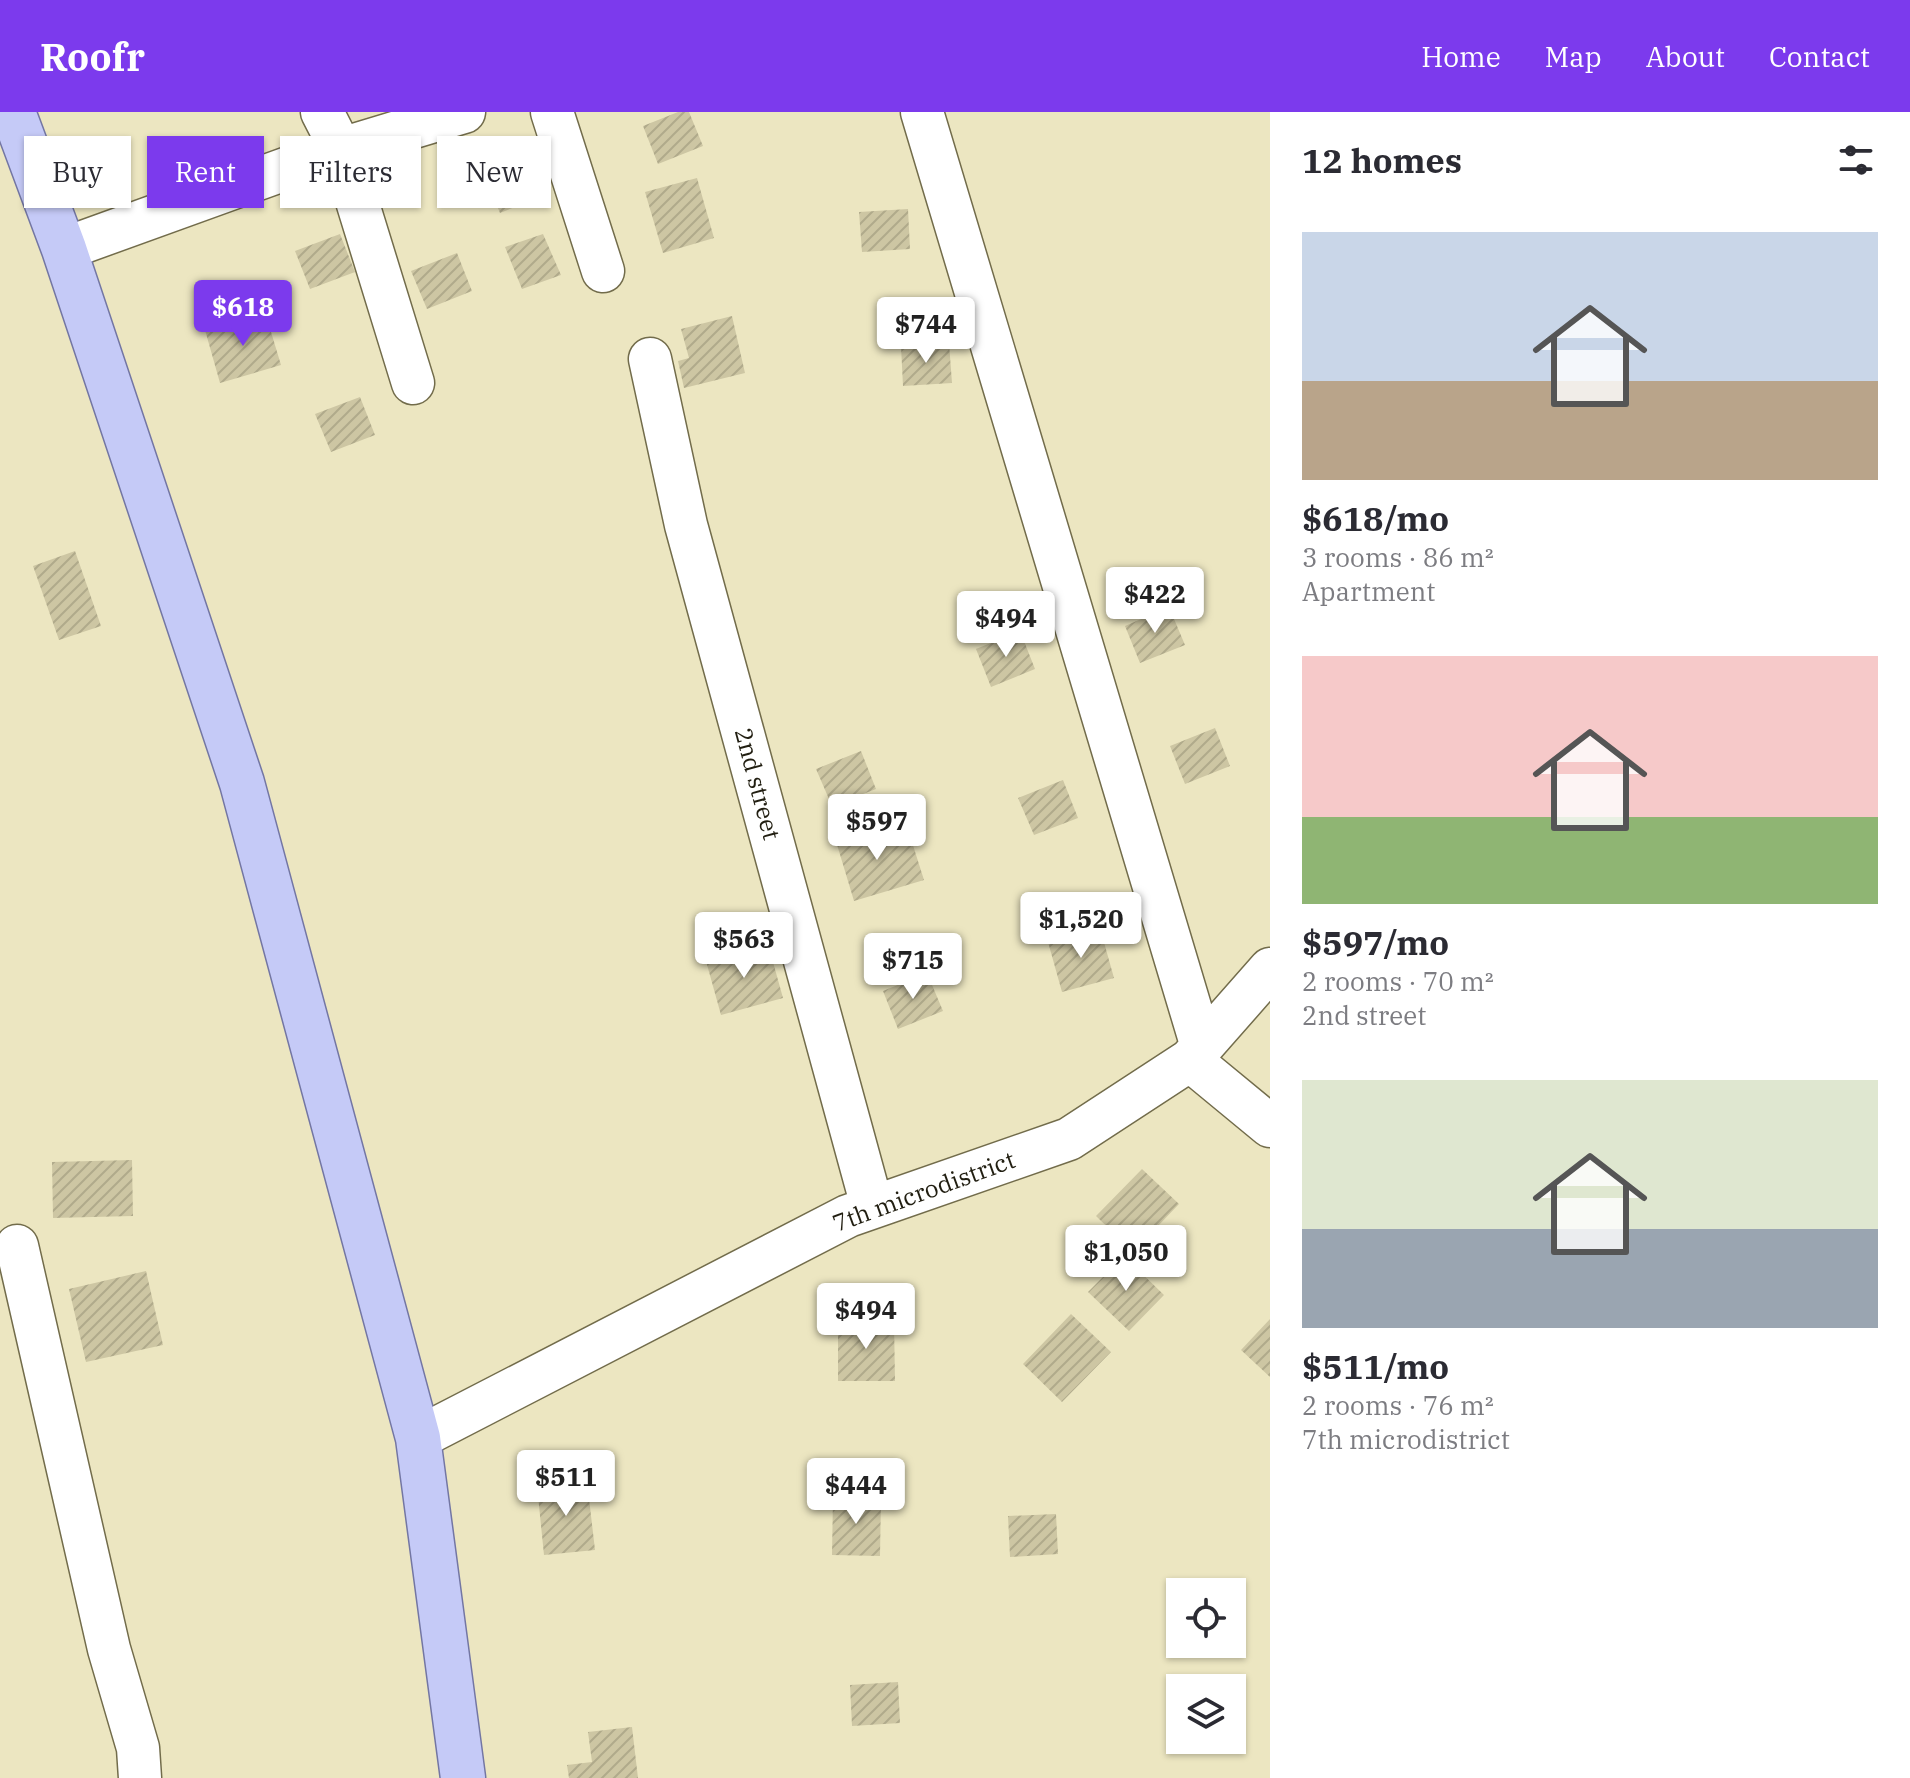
<!DOCTYPE html>
<html lang="en">
<head>
<meta charset="utf-8">
<style>
  :root { --surface:#fff; --page:#f7f7f7; --text:#2b2b33; --muted:#7c7c81; --accent:#7c3aed }
  body { margin:0; font-family:"IBM Plex Serif",serif; background:var(--page); color:var(--text); height:100vh; display:flex; flex-direction:column; font-size:30px; white-space:nowrap }
  * { box-sizing:border-box; margin:0 }
  p { font-size:26px; color:var(--muted) }
  .icon { flex:none; width:44px; height:44px; fill:none; stroke:currentColor; stroke-width:2; stroke-linecap:round; stroke-linejoin:round }
  .map { position:relative; flex:1; overflow:hidden }
  .sheet { display:flex; flex-direction:column; background:var(--surface); width:640px }
  .sheet>* { flex:none }
  .banner { position:absolute; left:24px; top:24px; width:760px; height:72px; display:flex; gap:16px }
  .controls { position:absolute; left:1166px; top:1466px; display:grid; gap:16px }
  .controls a { display:grid; place-items:center; width:80px; height:80px; border-radius:0px; background:var(--surface); box-shadow:0 2px 6px #0004; font-size:40px }
  .price { position:absolute; translate:-50% -68px; padding:0 18px; border-radius:8px; background:#fff; color:#222; font-size:26px; line-height:52px; filter:drop-shadow(0 2px 4px #0008) }
  .price::after { content:''; position:absolute; left:50%; top:48px; width:24px; height:18px; margin-left:-12px; background:inherit; clip-path:polygon(0 0,100% 0,50% 100%) }
  .price.active { background:var(--accent); color:#fff }
  ul { padding:0; list-style:none }
  li { display:grid; align-content:center; gap:16px; height:424px; padding:0 32px }
  li span { display:grid; place-items:center; height:248px; border-radius:0px; color:#555 }
  li>.icon { margin-inline-start:auto }
  span .icon { width:144px; height:144px; fill:#fffc; stroke-width:1 }
  li b { font-size:34px }
  h2 { display:flex; justify-content:space-between; align-items:center; height:96px; padding:0 32px; font-size:34px }
  .chip { padding:0 28px; border-radius:0px; background:var(--surface); box-shadow:0 2px 6px #0004; font-size:28px; line-height:72px }
  .chip.active { background:var(--accent); color:#fff }
  header { display:flex; align-items:center; gap:48px; box-sizing:border-box; height:112px; padding:0 40px; background:var(--accent); color:#fff }
  header strong { font-size:38px }
  nav { display:flex; gap:44px; margin-inline-start:auto; font-size:28px }
  main { display:flex; flex:1; min-height:0 }
  .map>svg:first-child { display:block }
  .building { fill:url(#building-hatch) }
  .lines { fill:none; stroke-linecap:round; stroke-linejoin:round }
  .minor-casing { stroke:#726c4b; stroke-width:45 }
  .major-casing { stroke:#7376a3; stroke-width:47 }
  .minor { stroke:#fff; stroke-width:42 }
  .major { stroke:#c5caf7; stroke-width:44 }
  .labels { text-anchor:middle; stroke-width:6; stroke-linejoin:round; paint-order:stroke }
  .street-label { font-size:24px; fill:#211e11; stroke:#fff }
</style>
</head>
<body>
<header>
<strong>Roofr</strong>
<nav><a>Home</a><a>Map</a><a>About</a><a>Contact</a></nav>
</header>
<main>
<div class="map">
<svg width="1270" height="1666" viewBox="0 0 1270 1666">
  <defs>
    <pattern id="building-hatch" width="6" height="6" patternUnits="userSpaceOnUse" patternTransform="scale(2)"><rect width="6" height="6" fill="#cdc6a3"/><path d="M-1 1l2-2M0 6l6-6M5 7l2-2" fill="none" stroke="#b0aa8b"/></pattern>
  </defs>
  <rect width="100%" height="100%" fill="#ece6c1"/>
  <!-- building -->
  <path class="building" d="M678 0H689L703 34 658 52 643 14Z
    M522 46 539 85 500 101 484 62Z
    M697 66 714 126 663 141 645 80Z
    M908 97 910 137 862 140 859 100Z
    M340 122 355 160 310 177 295 139Z
    M543 122 561 163 522 177 505 135Z
    M457 141 472 179 427 197 411 159Z
    M265 200 281 253 220 271 205 218Z
    M732 204 745 261 684 276 678 249 689 246 681 217Z
    M949 231 952 271 903 274 901 234Z
    M360 285 375 323 331 340 315 302Z
    M75 439 101 514 59 528 33 454Z
    M1169 495 1185 533 1140 551 1125 514Z
    M1020 519 1035 557 991 575 976 537Z
    M1215 616 1230 654 1185 672 1170 634Z
    M861 639 876 677 832 694 816 657Z
    M1063 668 1078 706 1034 723 1018 686Z
    M884 712 890 733 911 727 924 768 854 789 835 726Z
    M1100 816 1114 866 1062 880 1048 830Z
    M768 832 783 886 721 903 706 849Z
    M927 861 943 899 898 917 883 879Z
    M132 1048 133 1104 53 1106 52 1050Z
    M1142 1057 1179 1092 1133 1140 1096 1104Z
    M1124 1144 1164 1183 1129 1219 1088 1180Z
    M146 1159 163 1233 86 1250 69 1177Z
    M1071 1202 1111 1240 1062 1290 1023 1252Z
    M1270 1207V1265L1241 1238Z
    M838 1209H894L895 1269H838Z
    M587 1369 595 1438 544 1443 537 1374Z
    M833 1385 881 1386 880 1444 832 1443Z
    M1056 1402 1058 1442 1010 1445 1008 1404Z
    M898 1570 900 1611 852 1614 850 1573Z
    M632 1615 638 1666H569L567 1653 592 1650 588 1620Z"/>
  <g class="lines">
    <defs>
      <path id="minor" d="M322 0 341 37 413 271
        M552 0 603 159
        M922 0 1202 935
        M64 137 341 37 464 0
        M650 247 686 413 872 1094
        M1190 948 1270 1014
        M17 1134 109 1537 138 1636 140 1666
        M418 1326 848 1104 1069 1027 1190 948 1270 857"/>
      <path id="major" d="M13 0 64 137 242 671 418 1326 463 1666"/>
    </defs>
    <!-- minor casing -->
    <use href="#minor" class="minor-casing"/>
    <!-- major casing -->
    <use href="#major" class="major-casing"/>
    <!-- minor -->
    <use href="#minor" class="minor"/>
    <!-- major -->
    <use href="#major" class="major"/>
  </g>
  <g class="labels">
    <!-- street labels -->
    <g class="street-label">
      <text transform="translate(757 672) rotate(75)" y="8">2nd street</text>
      <text transform="translate(924 1080) rotate(-20)" y="8">7th microdistrict</text>
    </g>
  </g>
</svg>
<div class="controls">
<a><svg class="icon" aria-label="locate" viewBox="0 0 24 24"><circle cx="12" cy="12" r="6"/><path d="M12 2v4M12 18v4M2 12h4M18 12h4"/></svg></a>
<a><svg class="icon" aria-label="layers" viewBox="0 0 24 24"><path d="M12 4l9 5-9 5-9-5zM3 14l9 5 9-5"/></svg></a>
</div>
<b class="price active" style="left:243px;top:236px">$618</b>
<b class="price" style="left:926px;top:253px">$744</b>
<b class="price" style="left:1155px;top:523px">$422</b>
<b class="price" style="left:1006px;top:547px">$494</b>
<b class="price" style="left:877px;top:750px">$597</b>
<b class="price" style="left:1081px;top:848px">$1,520</b>
<b class="price" style="left:744px;top:868px">$563</b>
<b class="price" style="left:913px;top:889px">$715</b>
<b class="price" style="left:1126px;top:1181px">$1,050</b>
<b class="price" style="left:866px;top:1239px">$494</b>
<b class="price" style="left:566px;top:1406px">$511</b>
<b class="price" style="left:856px;top:1414px">$444</b>
<div class="banner">
<a class="chip">Buy</a>
<a class="chip active">Rent</a>
<a class="chip">Filters</a>
<a class="chip">New</a>
</div>
</div>
<section class="sheet">
<h2>12 homes<svg class="icon" aria-label="filters" viewBox="0 0 24 24"><path d="M4 7h16M4 17h16"/><circle cx="9" cy="7" r="2"/><circle cx="15" cy="17" r="2"/></svg></h2>
<ul>
<li><span style="background:linear-gradient(#c9d6e8 60%,#b9a48a 0)"><svg class="icon" aria-label="home" viewBox="0 0 24 24"><path d="M3 11l9-7 9 7M6 9v11h12V9"/></svg></span><div><b>$618/mo</b><p>3 rooms · 86 m²</p><p>Apartment</p></div></li>
<li><span style="background:linear-gradient(#f6c9c9 65%,#8fb573 0)"><svg class="icon" aria-label="home" viewBox="0 0 24 24"><path d="M3 11l9-7 9 7M6 9v11h12V9"/></svg></span><div><b>$597/mo</b><p>2 rooms · 70 m²</p><p>2nd street</p></div></li>
<li><span style="background:linear-gradient(#dfe7d0 60%,#9aa5b1 0)"><svg class="icon" aria-label="home" viewBox="0 0 24 24"><path d="M3 11l9-7 9 7M6 9v11h12V9"/></svg></span><div><b>$511/mo</b><p>2 rooms · 76 m²</p><p>7th microdistrict</p></div></li>
</ul>
</section>
</main>
</body>
</html>
